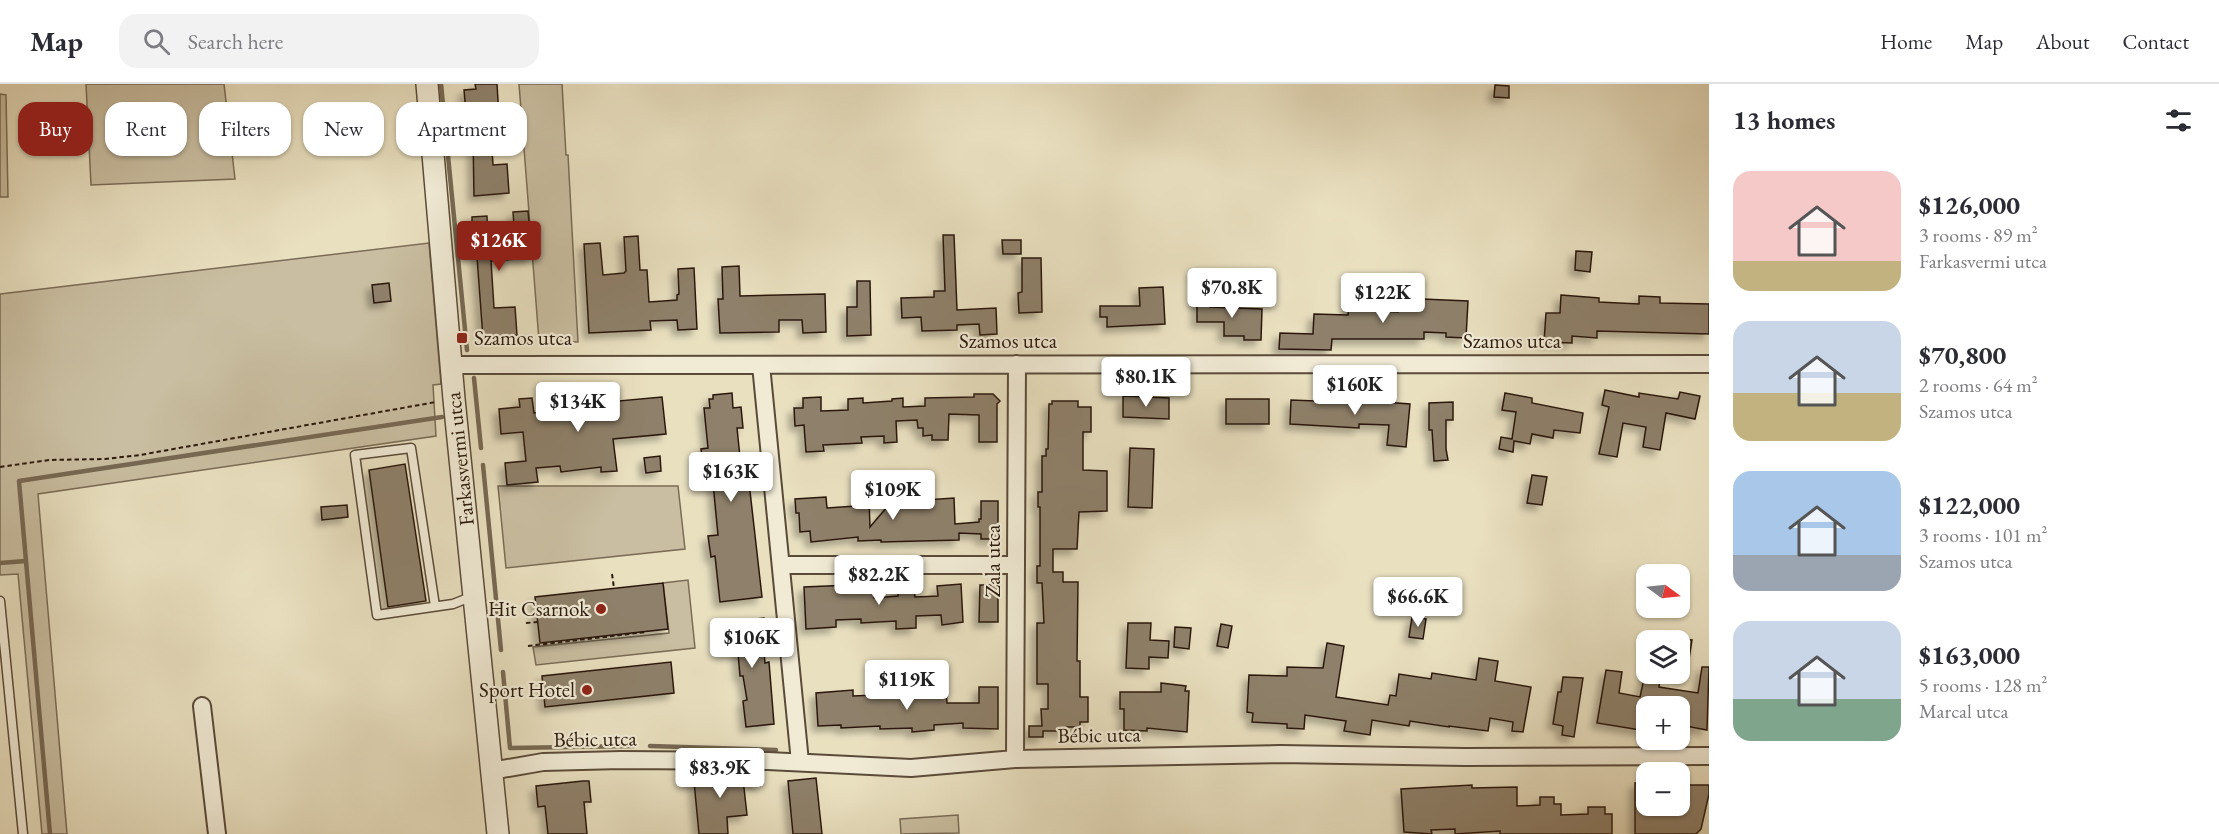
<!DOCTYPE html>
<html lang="en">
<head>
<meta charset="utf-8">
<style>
  :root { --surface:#fff; --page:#f2f2f3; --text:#2b2b33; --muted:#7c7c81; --line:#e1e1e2; --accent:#8f2418 }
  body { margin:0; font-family:"EB Garamond",serif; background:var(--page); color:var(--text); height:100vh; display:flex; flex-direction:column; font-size:22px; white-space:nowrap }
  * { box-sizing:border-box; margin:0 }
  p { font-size:20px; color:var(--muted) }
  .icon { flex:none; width:33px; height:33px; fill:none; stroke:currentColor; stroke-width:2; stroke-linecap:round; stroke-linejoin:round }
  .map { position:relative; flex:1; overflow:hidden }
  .sheet { display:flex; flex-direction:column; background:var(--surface); width:510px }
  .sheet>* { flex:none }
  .banner { position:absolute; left:18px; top:18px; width:570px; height:54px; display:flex; gap:12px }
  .needle { width:39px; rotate:105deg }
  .buttons { position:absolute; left:1636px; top:480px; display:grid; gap:12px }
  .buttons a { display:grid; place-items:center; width:54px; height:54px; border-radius:12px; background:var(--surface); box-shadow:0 2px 4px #0004; font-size:30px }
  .price { position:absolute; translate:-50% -51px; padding:0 14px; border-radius:6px; background:#fff; color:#222; font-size:20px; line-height:39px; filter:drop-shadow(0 2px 3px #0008) }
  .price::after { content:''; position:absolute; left:50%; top:36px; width:18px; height:14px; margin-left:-9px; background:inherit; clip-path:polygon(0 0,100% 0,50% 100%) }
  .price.active { background:var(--accent); color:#fff }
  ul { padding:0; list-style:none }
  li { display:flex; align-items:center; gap:18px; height:150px; padding:0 24px }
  li span { display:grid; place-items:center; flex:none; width:168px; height:120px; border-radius:18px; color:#555 }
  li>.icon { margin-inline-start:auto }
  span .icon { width:72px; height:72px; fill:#fffc; stroke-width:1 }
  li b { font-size:26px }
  h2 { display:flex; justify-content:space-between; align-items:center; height:72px; padding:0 24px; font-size:26px }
  .tag { padding:0 21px; border-radius:18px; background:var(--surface); box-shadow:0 2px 4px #0004; font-size:21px; line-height:54px }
  .tag.active { background:var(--accent); color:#fff }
  header { display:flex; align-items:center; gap:36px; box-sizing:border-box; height:84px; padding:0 30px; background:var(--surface); border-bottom:2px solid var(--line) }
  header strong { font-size:28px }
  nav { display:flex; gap:33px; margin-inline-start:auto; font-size:21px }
  .search { width:420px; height:54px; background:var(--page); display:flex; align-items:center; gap:15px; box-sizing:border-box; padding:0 21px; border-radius:18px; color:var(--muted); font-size:22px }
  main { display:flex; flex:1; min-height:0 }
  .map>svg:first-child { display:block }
  .green { fill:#c9bea1; stroke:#7a6c56; stroke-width:1.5 }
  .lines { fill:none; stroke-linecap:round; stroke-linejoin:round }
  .stream { stroke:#766853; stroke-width:4.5 }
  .building { fill:#8e806a; stroke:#2b190c; stroke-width:1.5; filter:url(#shadow) }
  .service-casing { stroke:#5a4b39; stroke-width:11 }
  .minor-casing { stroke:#5a4b39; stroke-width:20 }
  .tertiary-casing { stroke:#5a4b39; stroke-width:24 }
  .path { stroke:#2b190c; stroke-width:2; stroke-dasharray:4.5 3; stroke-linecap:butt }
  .service { stroke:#f1ebd6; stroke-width:8 }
  .minor { stroke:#f1ebd6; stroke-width:16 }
  .tertiary { stroke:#f1ebd6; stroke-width:21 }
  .poi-dot { fill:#8f2418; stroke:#f1ebd6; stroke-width:2 }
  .labels { text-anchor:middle; stroke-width:4.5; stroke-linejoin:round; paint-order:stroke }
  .poi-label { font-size:21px; fill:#2b190c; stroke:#f1ebd6; text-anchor:end }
  .street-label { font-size:21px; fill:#2b190c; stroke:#f1ebd6 }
</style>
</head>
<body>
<header>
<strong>Map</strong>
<div class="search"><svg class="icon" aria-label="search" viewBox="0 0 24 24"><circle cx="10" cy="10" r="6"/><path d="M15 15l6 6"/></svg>Search here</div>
<nav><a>Home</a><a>Map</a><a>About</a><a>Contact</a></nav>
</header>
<main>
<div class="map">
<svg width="1709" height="750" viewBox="0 0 1709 750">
  <defs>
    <filter id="shadow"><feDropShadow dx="-5.5" dy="5.5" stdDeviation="3" flood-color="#0004"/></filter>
  </defs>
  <rect width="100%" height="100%" fill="#e9e0c0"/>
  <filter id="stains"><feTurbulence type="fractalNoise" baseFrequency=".00333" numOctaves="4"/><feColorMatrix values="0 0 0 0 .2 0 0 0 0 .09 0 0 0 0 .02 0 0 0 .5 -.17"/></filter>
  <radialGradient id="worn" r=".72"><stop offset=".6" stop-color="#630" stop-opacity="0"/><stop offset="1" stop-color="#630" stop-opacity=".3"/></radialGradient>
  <!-- green -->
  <path class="green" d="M86 0H224L235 95 91 101Z
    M519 0H562L566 71H568L578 258 539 257Z
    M0 10 6 11 8 113H0Z
    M429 159 441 300 433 301 436 352 38 410 67 750H42L18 490 0 491V210Z
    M498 402H678L685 465 506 484Z
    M688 496 695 564 536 581 533 563 669 549 663 499Z
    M958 731 959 749 901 750 900 735Z"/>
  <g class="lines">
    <!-- stream -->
    <path class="stream" d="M441 0 467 266
      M474 294 481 364
      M483 381 501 566
      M26 477 50 750
      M0 479 26 477 19 397 442 333
      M503 588 510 664 633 662
      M650 662 776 666"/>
  </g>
  <!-- building -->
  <path class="building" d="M475 0H497L499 33 490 34 493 81 507 80 509 109 474 112 473 52H468L464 6 476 5Z
    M1495 1 1509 2V14L1494 13Z
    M528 127 532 174 491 177 494 224 515 223 517 251 483 254 475 146H472V133L487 132 488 157 515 155 513 128Z
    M943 151H954L957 226 996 224 997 250 980 251 979 240 957 241V246L922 247 921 233 902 234 901 214 934 213V207H945Z
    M638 152 640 186H647L649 218 677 216V211L679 210 678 185 694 184 697 245 678 246 677 236 650 237 651 246 589 249 584 160 600 159 603 191 624 189 626 187 624 153Z
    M1002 156H1021V170H1003Z
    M1576 167 1592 168 1590 188 1575 186Z
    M1022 174H1041L1042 228 1019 229 1018 209 1022 208Z
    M739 182 740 212 825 210 826 248 803 249 802 236H779V248L720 249 718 215H723L722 183Z
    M857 197H870L871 251 847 252V223H857Z
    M389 199 391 217 374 219 372 201Z
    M1163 203 1165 240 1107 243V233H1100V222H1140L1139 204Z
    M1561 211 1599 214V218L1639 220V212L1660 213V219L1709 220V250L1597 247V254L1572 252V259L1544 258 1546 229H1560Z
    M1197 212H1210V223L1262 225 1261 256H1244V252H1224V238H1197Z
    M1349 212 1364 213 1363 226 1398 228 1399 214 1468 217 1466 254 1446 253V249L1424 248V255H1332L1331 266 1279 265 1280 249 1313 250 1314 230 1348 231Z
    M1605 306 1639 313V309L1678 315 1680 308 1700 312 1695 335 1666 329 1660 366 1643 363 1646 343 1623 339 1617 373 1599 370 1609 323 1602 321Z
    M732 309 733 324 741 323 743 344H737L740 373 746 372 762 513 720 518 715 472 711 473 708 452 718 451 712 389 704 390 701 365 708 364 704 324H710L709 315H713V311Z
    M1505 309 1532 314V319L1583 329 1580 349 1554 346 1553 354 1532 350 1530 360 1514 357 1513 368 1499 365 1501 353 1512 355 1516 328 1502 326Z
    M974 310H993L1000 317 997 320V358H979V331L949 330 948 356H932V351L923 352V344H918L917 336 896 337 897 358 884 359V352L861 353 862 359 823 361 824 367 806 368 804 341 795 342 794 324H803V314L821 313V327L848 326V315L863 314V319L892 317V315L903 314V323L925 322V314L974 313Z
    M619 312V317L662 313 666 350 613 355 617 387 601 388V383L561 388 560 382 536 384 538 398 507 401 505 379 526 377 523 348 501 350 499 325 520 323 519 315 532 314 534 329 560 326 559 315 570 314V317Z
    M1123 312 1169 314V335L1123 333Z
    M1226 315H1269V340H1226Z
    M1343 315 1410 320 1406 363 1387 361 1389 341 1359 340V344L1290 340 1291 316 1343 318Z
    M1052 317H1078V323H1091V348H1083V386L1107 387V427L1079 428 1077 465H1053V488H1063V498H1078L1077 577H1080V613H1088V638H1080V643H1067V647H1043V653H1029V642H1042L1041 625H1048V600H1037V539H1044L1042 499H1037V482H1040V423H1038V408H1042V372H1046V365H1048L1049 320H1052Z
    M1453 318V336H1446V365L1448 376 1434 377 1432 346H1429V319Z
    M1130 364 1154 365 1152 424 1128 423Z
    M660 372 661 387 646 389 644 374Z
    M405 380 426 517 388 523 369 386Z
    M1532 391 1547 393 1542 421 1527 419Z
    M826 413 827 424 856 422V415H869L870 443 887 423H893V415L911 414V417L954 414 955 440 979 438V435H981V417H998V455H981V450L959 449V456L881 458V456L858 457V453L811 458 810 447 800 448 799 429H796L795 415Z
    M347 421 348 433 322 436 321 423Z
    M663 499 668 545 540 559 535 513Z
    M874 500V514L898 512V503L914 502 915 513 938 512 937 502 961 500 963 538 942 541 941 531 916 532V544L896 545V537L861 539V535L836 536V543L806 545 804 503Z
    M980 501H998V538H979Z
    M1412 533 1426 535 1423 555 1409 553Z
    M764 534 765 548H762L765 579 769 578 774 640 746 643 743 617 747 616 743 592H740L737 558 724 559 721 539Z
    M1128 539H1151L1150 556 1169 557 1168 574 1149 573V585L1126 584Z
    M1221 540 1232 542 1228 564 1217 562Z
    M1175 543 1191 544 1189 565 1174 563Z
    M1680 555 1692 556 1686 594 1680 593Z
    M1327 559 1344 562 1336 613 1388 621 1390 611 1396 612 1399 590 1431 595 1432 589 1476 596 1479 574 1498 577 1495 597 1531 603 1523 648 1512 647 1513 638 1490 634 1488 647 1449 642V643L1410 637 1409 642 1372 636 1370 651 1344 647 1346 637 1305 631 1304 645 1287 644V640L1252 638 1253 629 1247 628 1249 591 1287 592V583L1323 584Z
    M671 578 674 609 545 623 542 592Z
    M1702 583H1709L1707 646 1680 641V622H1647V647L1597 639 1606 586 1622 588 1619 609 1640 613 1645 590H1661L1659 603 1698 609Z
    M1563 593 1583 594 1574 653 1562 651 1563 642 1553 640 1558 608H1561Z
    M1161 599 1186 602 1185 607H1189L1187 648 1147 644V647L1124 646V625H1120V608H1161Z
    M979 603H998V645L963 644V639L934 641V646L912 648V644L880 645V642L841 644V641L818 642 816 609 853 606V612L900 610V614L929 612V606L946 605 947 619H979Z
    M693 687 758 689 760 702 743 695 747 731 727 733 728 750H699Z
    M816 694 822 750H793L788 697Z
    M583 697H589L591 718H584L587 750H548L545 722 538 723 536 702Z
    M1635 699H1647V722H1655V723H1680V701H1709V710L1701 745 1696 750H1635Z
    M1472 701V704L1517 703V722L1540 721V713H1554V720H1561V731L1588 730V723H1605V730H1612V750H1500V747L1455 750V745L1431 746 1432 750 1404 748 1401 705Z"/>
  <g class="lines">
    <defs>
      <path id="service" d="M0 517 23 750
        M435 522 411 364 355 371 377 531 453 520 473 512"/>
      <path id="minor" d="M451 281 1709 280
        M761 281 800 678
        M781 481H1016
        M202 622 217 750
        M1015 675 1017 280
        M491 687 543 678 621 676 768 677 911 684 1015 675 1280 670 1465 673 1709 672"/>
      <path id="tertiary" d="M427 0 454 315 498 750"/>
    </defs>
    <!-- service casing -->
    <use href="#service" class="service-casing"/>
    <!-- minor casing -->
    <use href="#minor" class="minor-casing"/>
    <!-- tertiary casing -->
    <use href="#tertiary" class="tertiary-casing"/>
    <!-- path -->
    <path class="path" d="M0 383 49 376 105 375 140 371 436 318
      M612 490 614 504
      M526 539 538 538
      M528 562 646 548"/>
    <!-- service -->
    <use href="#service" class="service"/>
    <!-- minor -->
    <use href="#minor" class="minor"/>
    <!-- tertiary -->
    <use href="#tertiary" class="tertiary"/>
  </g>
  <!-- markers -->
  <g class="poi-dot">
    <rect x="456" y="248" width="12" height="12" rx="3"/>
    <circle cx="601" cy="525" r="6"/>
    <circle cx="587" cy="606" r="6"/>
  </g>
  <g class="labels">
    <!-- poi labels -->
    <g class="poi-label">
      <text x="474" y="261" text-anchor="start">Szamos utca</text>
      <text x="589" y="532">Hit Csarnok</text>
      <text x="575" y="613">Sport Hotel</text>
    </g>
    <!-- street labels -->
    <g class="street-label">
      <text x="1008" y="264">Szamos utca</text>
      <text x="1512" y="264">Szamos utca</text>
      <text transform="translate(460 375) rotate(-96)" y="7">Farkasvermi utca</text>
      <text transform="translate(993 477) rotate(-90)" y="7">Zala utca</text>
      <text transform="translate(1099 651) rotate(-1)" y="7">Bébic utca</text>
      <text transform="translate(595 655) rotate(-1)" y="7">Bébic utca</text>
    </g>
  </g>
  <rect width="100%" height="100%" filter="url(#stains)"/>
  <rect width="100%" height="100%" fill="url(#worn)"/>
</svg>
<div class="buttons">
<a><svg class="needle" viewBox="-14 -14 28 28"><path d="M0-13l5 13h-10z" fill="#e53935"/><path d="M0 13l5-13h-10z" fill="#7c7c81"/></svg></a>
<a><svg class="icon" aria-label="layers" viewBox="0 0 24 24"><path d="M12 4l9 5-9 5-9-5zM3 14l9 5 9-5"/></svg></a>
<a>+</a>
<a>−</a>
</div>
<b class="price active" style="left:499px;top:188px">$126K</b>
<b class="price" style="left:1232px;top:235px">$70.8K</b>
<b class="price" style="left:1383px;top:240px">$122K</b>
<b class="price" style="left:1146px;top:324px">$80.1K</b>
<b class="price" style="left:1355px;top:332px">$160K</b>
<b class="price" style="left:578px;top:349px">$134K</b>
<b class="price" style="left:731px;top:419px">$163K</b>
<b class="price" style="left:893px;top:437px">$109K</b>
<b class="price" style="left:879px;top:522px">$82.2K</b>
<b class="price" style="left:1418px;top:544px">$66.6K</b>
<b class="price" style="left:752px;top:585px">$106K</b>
<b class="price" style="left:907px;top:627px">$119K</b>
<b class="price" style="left:720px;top:715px">$83.9K</b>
<div class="banner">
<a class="tag active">Buy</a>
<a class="tag">Rent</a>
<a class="tag">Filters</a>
<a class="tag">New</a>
<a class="tag">Apartment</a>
</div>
</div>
<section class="sheet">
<h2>13 homes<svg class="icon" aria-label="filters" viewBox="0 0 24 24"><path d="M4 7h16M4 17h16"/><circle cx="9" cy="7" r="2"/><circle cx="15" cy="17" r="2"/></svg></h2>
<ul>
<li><span style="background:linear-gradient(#f6c9c9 75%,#c2b280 0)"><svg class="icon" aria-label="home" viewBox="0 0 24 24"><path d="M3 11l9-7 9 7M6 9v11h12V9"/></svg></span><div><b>$126,000</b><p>3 rooms · 89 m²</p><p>Farkasvermi utca</p></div></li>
<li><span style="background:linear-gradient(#c9d6e8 60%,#c2b280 0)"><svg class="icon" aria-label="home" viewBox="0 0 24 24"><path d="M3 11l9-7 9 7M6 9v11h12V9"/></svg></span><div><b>$70,800</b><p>2 rooms · 64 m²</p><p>Szamos utca</p></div></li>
<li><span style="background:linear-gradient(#a9c7e8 70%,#9aa5b1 0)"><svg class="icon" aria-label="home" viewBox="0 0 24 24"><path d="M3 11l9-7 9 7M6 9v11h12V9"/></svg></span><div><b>$122,000</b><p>3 rooms · 101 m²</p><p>Szamos utca</p></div></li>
<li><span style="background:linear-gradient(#c9d6e8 65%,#7fa58c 0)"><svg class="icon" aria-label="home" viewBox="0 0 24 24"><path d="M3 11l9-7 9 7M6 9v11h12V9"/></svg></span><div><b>$163,000</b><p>5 rooms · 128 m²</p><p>Marcal utca</p></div></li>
</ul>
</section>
</main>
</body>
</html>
